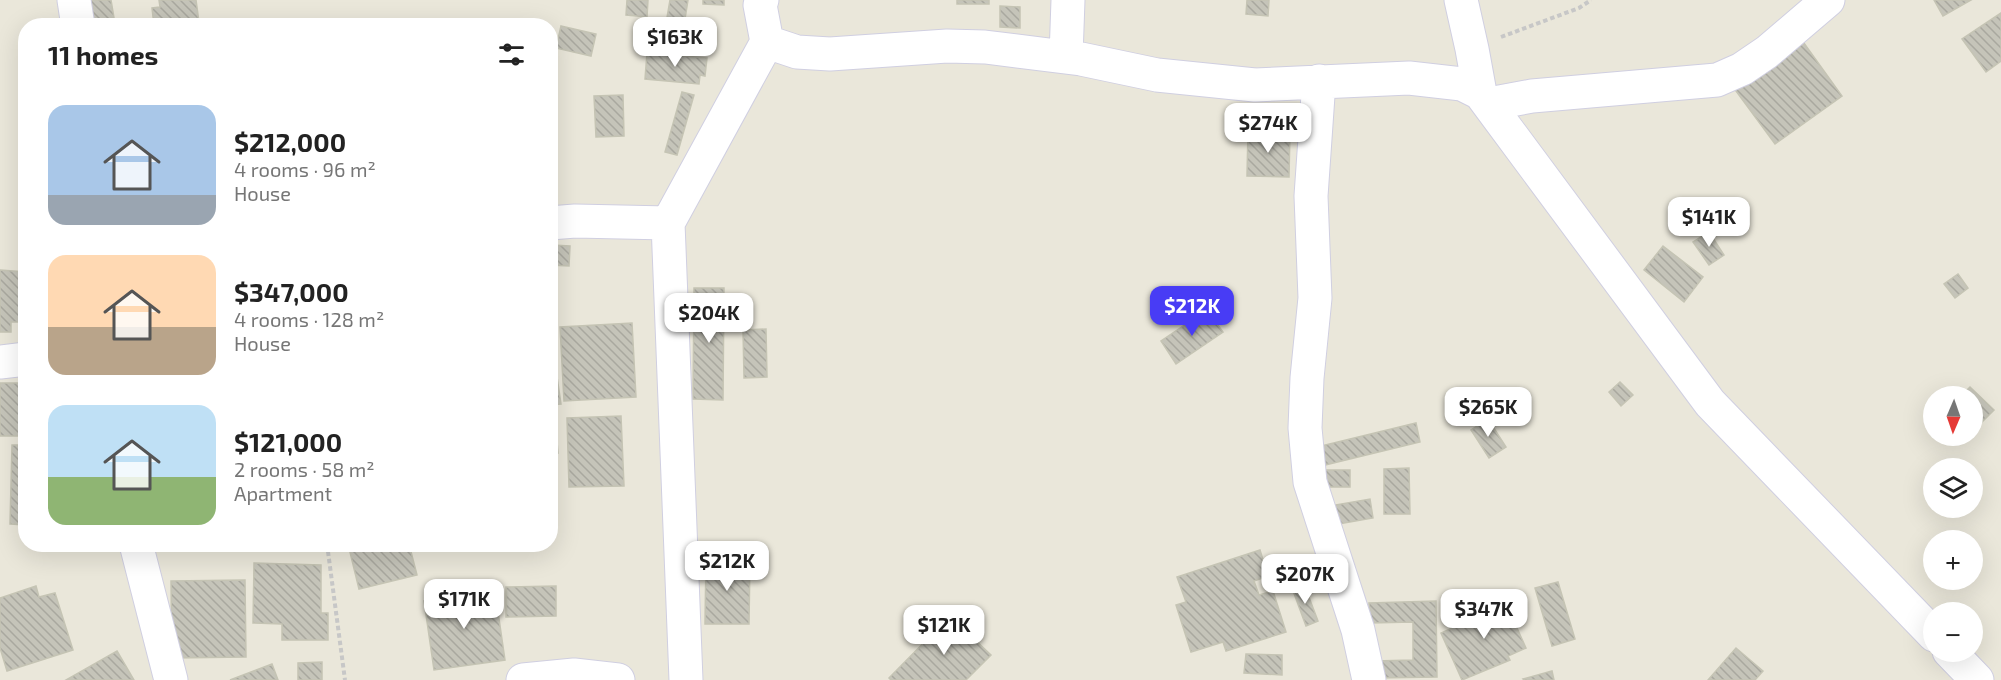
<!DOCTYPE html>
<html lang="en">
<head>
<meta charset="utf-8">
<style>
  :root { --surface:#fff; --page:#f6f6f6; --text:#222; --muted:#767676; --accent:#483cf5 }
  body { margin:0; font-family:"Exo 2",sans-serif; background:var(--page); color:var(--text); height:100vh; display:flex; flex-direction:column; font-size:22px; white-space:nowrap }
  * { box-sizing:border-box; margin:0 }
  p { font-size:20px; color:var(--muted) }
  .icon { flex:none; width:33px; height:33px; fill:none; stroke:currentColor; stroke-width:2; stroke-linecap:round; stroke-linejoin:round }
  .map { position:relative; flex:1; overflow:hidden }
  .side { position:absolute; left:18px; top:18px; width:540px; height:534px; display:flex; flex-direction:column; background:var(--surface); border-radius:24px; box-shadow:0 6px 24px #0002 }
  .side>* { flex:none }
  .needle { width:39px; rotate:182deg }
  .fabs { position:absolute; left:1923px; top:386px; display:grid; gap:12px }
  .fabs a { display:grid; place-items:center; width:60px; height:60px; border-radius:50%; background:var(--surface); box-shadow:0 6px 24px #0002; font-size:30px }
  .price { position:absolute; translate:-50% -51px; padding:0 14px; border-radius:12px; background:#fff; color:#222; font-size:20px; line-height:39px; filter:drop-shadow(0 2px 3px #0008) }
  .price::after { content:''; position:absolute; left:50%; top:36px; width:18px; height:14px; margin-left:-9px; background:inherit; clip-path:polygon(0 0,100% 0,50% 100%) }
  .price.selected { background:var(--accent); color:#fff }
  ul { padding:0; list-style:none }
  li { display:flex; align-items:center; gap:18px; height:150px; padding:0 30px }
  li span { display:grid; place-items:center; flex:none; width:168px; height:120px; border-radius:18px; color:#555 }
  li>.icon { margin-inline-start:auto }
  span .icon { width:72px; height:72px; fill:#fffc; stroke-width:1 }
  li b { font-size:26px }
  h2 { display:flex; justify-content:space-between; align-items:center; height:72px; padding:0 30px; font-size:26px }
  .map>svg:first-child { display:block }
  .building { fill:url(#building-back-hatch); stroke:#c5c4b4; stroke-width:1.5 }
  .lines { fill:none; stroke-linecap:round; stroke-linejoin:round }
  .minor-casing { stroke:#d0cfe1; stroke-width:35 }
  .path { stroke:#c7c7c7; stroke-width:4; stroke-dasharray:4.5 3; stroke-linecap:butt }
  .minor { stroke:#fff; stroke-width:33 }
</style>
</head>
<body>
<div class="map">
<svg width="2001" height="680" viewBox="0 0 2001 680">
  <defs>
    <pattern id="building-back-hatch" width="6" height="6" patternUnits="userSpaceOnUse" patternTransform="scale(1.5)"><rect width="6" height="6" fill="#c5c4b9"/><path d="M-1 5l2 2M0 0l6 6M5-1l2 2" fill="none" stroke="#a9a89f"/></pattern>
  </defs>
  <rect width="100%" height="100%" fill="#eae7da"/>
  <!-- building -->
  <path class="building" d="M90 0H111L114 18 94 22Z
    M159 0H196L199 22H206L207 26H154L152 8 160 7Z
    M627 0H648L647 17 626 15Z
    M670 0H688L682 38 664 35Z
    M703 0H724V5L703 4Z
    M957 0H989V4H957Z
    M1247 0H1269L1268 16 1246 14Z
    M1934 0H1971L1943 16Z
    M1000 6 1020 7V28L1000 27Z
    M2001 13V61L1986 72 1962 39Z
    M561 26 596 34 591 56 556 48Z
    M1801 39 1842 96 1775 144 1733 87Z
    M647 53 707 58 705 76 700 75 699 84 645 79Z
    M682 92 694 95 677 155 665 152Z
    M623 95 624 136 596 137 594 96Z
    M1248 130 1290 131 1289 177 1247 176Z
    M1709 232 1724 255 1709 265 1693 242Z
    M551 245 570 246 569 266 550 265Z
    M1663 246 1703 277 1684 302 1644 270Z
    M0 270 26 272V304L22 303 21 322H11V332H0Z
    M1958 274 1968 288 1955 298 1944 284Z
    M694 288H724L723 400 693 399Z
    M1207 310 1223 332 1176 364 1161 341Z
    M632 323 636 397 564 401 560 327Z
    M766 329 767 377 744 378 743 330Z
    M555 363 561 404 550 405V364Z
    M1620 382 1633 395 1621 406 1609 392Z
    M0 383H24V436H0Z
    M1970 387 1994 410 1976 428 1972 424V396H1961Z
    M621 416 624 486 569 487 567 418Z
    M550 419H555L558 453 550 454Z
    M1488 419 1506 447 1489 458 1471 430Z
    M1416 423 1420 442 1325 465 1321 446Z
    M12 445H26V525L10 524Z
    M1409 468 1410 514H1384V469Z
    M1317 470H1350V487H1317Z
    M1370 499 1373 518 1339 524 1335 505Z
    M348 544H409L417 575 359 589Z
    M1260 550 1268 576 1254 581 1259 595 1273 591 1286 632 1226 651 1223 642 1191 652 1176 605 1186 602 1177 577Z
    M706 559H750L749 624H705Z
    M254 563 321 565V613H328V640H282V624L253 623Z
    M245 580 246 657 172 658 171 581Z
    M1558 582 1575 639 1552 646 1535 588Z
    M1304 584 1318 621 1306 626 1292 588Z
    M36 586 39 597 55 593 73 650 7 671 0 648V598Z
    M556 586V616L506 617V587Z
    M495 591 505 660 434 670 424 601Z
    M1504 599 1526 648 1508 656 1510 660 1462 680 1441 633 1478 616 1475 611Z
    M1436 601 1437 677 1375 678V661L1413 660V622L1370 623 1369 603Z
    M950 616 991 655 966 680H891L889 678Z
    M1736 648 1763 671 1755 680H1708Z
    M117 651 134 680H66Z
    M1246 654 1282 655V675L1244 673Z
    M322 662V680H298V663Z
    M272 664 278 680H230Z
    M1552 671 1554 680H1524L1523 679Z"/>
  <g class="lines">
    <defs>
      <path id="minor" d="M74 0 78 26
        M1461 0 1472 49 1480 93
        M767 42 797 52 830 54 947 46 985 47 1081 59 1157 75 1255 85 1409 78 1462 84 1480 93 1710 403 1934 635
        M1066 57 1068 0
        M1319 81 1311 196 1315 298 1307 378 1305 428 1310 482 1358 630 1369 680
        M1489 104 1532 96 1717 80 1742 69 1767 52 1828 0
        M550 223 575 221 668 223
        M0 362 26 359
        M136 544 171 680
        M1949 651 1977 680
        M523 680 574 675 618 680
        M686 680 668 223 767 42 760 5 762 0"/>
    </defs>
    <!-- minor casing -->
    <use href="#minor" class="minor-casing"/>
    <!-- path -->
    <path class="path" d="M1501 37 1579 8 1591 0
      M327 544 345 680"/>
    <!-- minor -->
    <use href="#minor" class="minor"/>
  </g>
</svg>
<div class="fabs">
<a><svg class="needle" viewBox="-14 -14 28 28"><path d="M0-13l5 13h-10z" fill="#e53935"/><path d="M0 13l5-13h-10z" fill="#767676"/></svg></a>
<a><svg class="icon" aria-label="layers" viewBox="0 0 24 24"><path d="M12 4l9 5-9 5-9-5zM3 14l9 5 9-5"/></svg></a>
<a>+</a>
<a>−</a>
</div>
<b class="price" style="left:675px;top:68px">$163K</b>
<b class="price" style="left:1268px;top:154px">$274K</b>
<b class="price" style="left:1709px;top:248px">$141K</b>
<b class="price selected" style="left:1192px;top:337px">$212K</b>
<b class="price" style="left:709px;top:344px">$204K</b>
<b class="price" style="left:1488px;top:438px">$265K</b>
<b class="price" style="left:727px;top:592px">$212K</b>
<b class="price" style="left:1305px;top:605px">$207K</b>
<b class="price" style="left:464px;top:630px">$171K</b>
<b class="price" style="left:1484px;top:640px">$347K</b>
<b class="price" style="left:944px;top:656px">$121K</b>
<section class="side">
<h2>11 homes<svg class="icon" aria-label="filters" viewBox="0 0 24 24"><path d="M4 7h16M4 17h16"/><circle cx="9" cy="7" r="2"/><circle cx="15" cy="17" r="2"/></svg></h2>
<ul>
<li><span style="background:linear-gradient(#a9c7e8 75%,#9aa5b1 0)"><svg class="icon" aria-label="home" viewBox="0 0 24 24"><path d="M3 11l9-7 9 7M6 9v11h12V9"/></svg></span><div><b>$212,000</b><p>4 rooms · 96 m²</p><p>House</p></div></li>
<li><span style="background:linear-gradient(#ffd9b3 60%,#b9a48a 0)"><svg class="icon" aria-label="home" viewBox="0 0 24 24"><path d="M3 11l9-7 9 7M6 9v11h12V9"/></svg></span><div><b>$347,000</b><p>4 rooms · 128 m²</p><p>House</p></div></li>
<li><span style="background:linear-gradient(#bfe0f5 60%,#8fb573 0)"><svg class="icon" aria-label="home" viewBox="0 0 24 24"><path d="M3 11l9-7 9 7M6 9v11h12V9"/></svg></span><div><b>$121,000</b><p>2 rooms · 58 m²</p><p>Apartment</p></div></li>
</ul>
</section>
</div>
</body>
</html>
